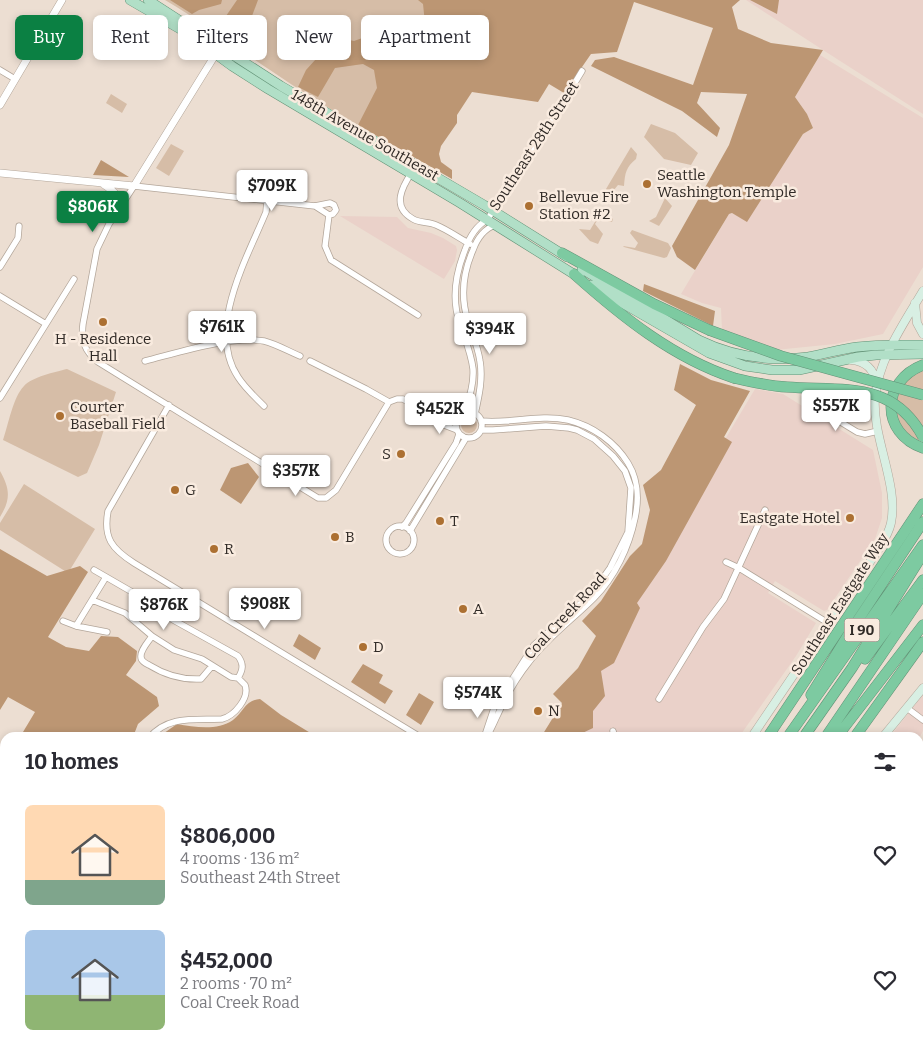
<!DOCTYPE html>
<html lang="en">
<head>
<meta charset="utf-8">
<style>
  :root { --surface:#fff; --page:#f2f2f3; --text:#2b2b33; --muted:#7c7c81; --accent:#0b8043 }
  body { margin:0; font-family:Bitter,serif; background:var(--page); color:var(--text); height:100vh; display:flex; flex-direction:column; font-size:19px; white-space:nowrap }
  * { box-sizing:border-box; margin:0 }
  p { font-size:16px; color:var(--muted) }
  .icon { flex:none; width:28px; height:28px; fill:none; stroke:currentColor; stroke-width:2; stroke-linecap:round; stroke-linejoin:round }
  .map { position:relative; flex:1; overflow:hidden }
  .details { position:absolute; left:0px; top:732px; width:924px; height:321px; display:flex; flex-direction:column; background:var(--surface); border-radius:15px 15px 0 0; box-shadow:0 2px 8px #0003 }
  .details>* { flex:none }
  .top-card { position:absolute; left:15px; top:15px; width:500px; height:45px; display:flex; gap:10px }
  .price { position:absolute; translate:-50% -42px; padding:0 11px; border-radius:5px; background:#fff; color:#222; font-size:16px; line-height:32px; filter:drop-shadow(0 1px 2px #0008) }
  .price::after { content:''; position:absolute; left:50%; top:30px; width:15px; height:11px; margin-left:-8px; background:inherit; clip-path:polygon(0 0,100% 0,50% 100%) }
  .price.current { background:var(--accent); color:#fff }
  ul { padding:0; list-style:none }
  li { display:flex; align-items:center; gap:15px; height:125px; padding:0 25px }
  li span { display:grid; place-items:center; flex:none; width:140px; height:100px; border-radius:8px; color:#555 }
  li>.icon { margin-inline-start:auto }
  span .icon { width:60px; height:60px; fill:#fffc; stroke-width:1 }
  li b { font-size:21px }
  h2 { display:flex; justify-content:space-between; align-items:center; height:60px; padding:0 25px; font-size:21px }
  .chip { padding:0 18px; border-radius:8px; background:var(--surface); box-shadow:0 2px 8px #0003; font-size:18px; line-height:45px }
  .chip.current { background:var(--accent); color:#fff }
  .map>svg:first-child { display:block }
  .commercial { fill:#ead1c9 }
  .green { fill:#d6bda7 }
  .forest { fill:#bc9673 }
  .lines { fill:none; stroke-linecap:round; stroke-linejoin:round }
  .stream { stroke:#7da1c4; stroke-width:2 }
  .minor-casing { stroke:#b3a69a; stroke-width:7 }
  .tertiary-casing { stroke:#b3a69a; stroke-width:8 }
  .secondary-casing { stroke:#b3a69a; stroke-width:9 }
  .primary-casing { stroke:#629276; stroke-width:10 }
  .motorway-casing { stroke:#629276; stroke-width:11 }
  .minor { stroke:#fff; stroke-width:5.5 }
  .tertiary { stroke:#fff; stroke-width:7 }
  .secondary { stroke:#d8efe3; stroke-width:8 }
  .primary { stroke:#b1dfc7; stroke-width:9 }
  .motorway { stroke:#7dcaa1; stroke-width:10 }
  .motorway-bridge-casing { stroke:#629276; stroke-width:11; stroke-linecap:butt }
  .motorway-bridge { stroke:#7dcaa1; stroke-width:10 }
  .poi-dot { fill:#ac7032; stroke:#f9ebdf; stroke-width:2 }
  .labels { text-anchor:middle; stroke-width:5; stroke-linejoin:round; paint-order:stroke }
  .shield { fill:#f9ebdf; stroke:#6c645e; stroke-width:1 }
  .shield-label { font-size:14px; font-weight:bold; fill:#302a26 }
  .street-label { font-size:15px; fill:#302a26; stroke:#f9ebdf }
  .poi-label { font-size:15px; fill:#302a26; stroke:#f9ebdf; text-anchor:start }
</style>
</head>
<body>
<div class="map">
<svg width="923" height="1053" viewBox="0 0 923 1053">
  <rect width="100%" height="100%" fill="#ecded2"/>
  <!-- commercial -->
  <path class="commercial" d="M746 0H923V114L823 50Z
    M820 55 923 118V267L883 334 835 344 775 350 722 330 721 308 702 303 681 294 729 214 732 213 747 221 803 134 813 128 807 114 795 97Z
    M340 216 397 217 408 228 431 233 443 238 456 246 457 250 455 261 444 279Z
    M755 389 783 394 873 450 882 493V518L875 539 827 610 824 611 775 581 768 593 816 623 796 656 739 737 548 738Z
    M923 695V731L919 738H889Z
    M388 1049H524L521 1053H387Z
    M681 1049H729L726 1053H675Z"/>
  <!-- green -->
  <path class="green" d="M165 0H619L495 51 424 163C373 134 321 105 273 72 237 48 202 22 165 0Z
    M111 94 127 104 122 113 106 103Z
    M651 124 675 133 698 153 691 165 664 159 644 137Z
    M171 144 184 151 169 176 156 168Z
    M631 147 637 154 636 159C626 167 625 173 624 186L618 185 613 191V194L623 200 613 199 605 195 608 192 606 189Z
    M665 198 672 206 659 226 649 221 656 217Z
    M605 211 613 219 612 222 598 219 595 224 603 234 598 244 590 241 579 229 590 230 601 212Z
    M632 230 668 243 671 248 667 257 664 258 624 247 623 246 635 248 638 243 630 233Z
    M67 369 116 392 99 445 87 473 78 477 3 440C8 426 13 397 24 386 32 377 55 372 67 369Z
    M923 369V443C900 432 889 414 901 389 902 386 904 381 906 379 910 375 918 372 923 369Z
    M461 425a8 8 0 1 1 16 0a8 8 0 1 1-16 0Z
    M0 471C10 489 11 499 0 517Z
    M24 484 95 529 68 573 0 530V523Z
    M0 816 5 823V862L0 859Z
    M0 906 5 909V943L0 940Z"/>
  <!-- forest -->
  <path class="forest" d="M170 0H222L221 4 199 10 192 14Z
    M237 0H258L249 24 231 23 226 16Z
    M418 0H740L732 7 738 29 771 43 823 50 795 97 807 114 813 128 803 134 747 222 732 213 729 214 695 270 677 257 672 246 729 145 747 94 701 92 697 103 720 128 717 137 682 111 591 66 595 60 614 57 693 85 713 28 634 2 617 52 591 54 564 93 549 84 538 102 472 92 457 115V123L441 146 439 154 441 162 452 170V179L358 125 377 88 374 70 363 64 335 68 318 97 298 87 306 70 336 37 354 41 368 36 380 52 391 53 405 41 426 33 423 4Z
    M750 0H779L777 14Z
    M101 160 129 177 93 175Z
    M644 284 715 311 713 326 643 291Z
    M680 364 711 380 750 391 724 437 732 442 666 561 637 603 640 608 614 663 601 671 605 696 593 711V728L574 737H541L562 703 553 694 578 668 596 636 582 621 601 601 630 556 642 544 650 510 643 485 661 470 696 405 674 390Z
    M248 463 259 477 241 504 220 490 231 468Z
    M0 549 47 576 80 566 88 572 48 637 66 647 89 651 101 636 118 637 137 651 136 661 126 675 157 697 159 706 138 724 133 737H20L35 712 8 697 0 710Z
    M299 634 321 648 315 660 293 646Z
    M363 664 383 675 379 683 393 691 385 704 351 682Z
    M419 693 434 702 421 725 406 715Z
    M260 699 281 715 317 737 157 738 177 724C195 727 217 731 233 720 243 713 245 700 260 699Z
    M0 1008 5 1011V1049H72L79 1053H0Z
    M161 1049H388L387 1053H164L161 1051Z"/>
  <g class="lines">
    <!-- stream -->
    <path class="stream" d="M0 1012 5 998
      M0 1052 2 1053
      M195 1053 198 1049
      M340 1053 343 1049"/>
    <defs>
      <path id="minor" d="M0 70 15 79
        M412 172C402 187 391 207 413 219 420 223 429 222 436 225 448 230 459 238 470 244
        M315 206 329 215
        M329 215 333 214 336 210 334 205 330 203 315 206 134 186 109 224 97 249 83 324C81 340 84 351 98 362L318 498H326L336 490 389 402 397 399H403L436 418 444 425 457 430
        M329 215 325 246 331 260 418 315
        M0 267 18 238 19 226
        M0 296 46 324
        M145 361C177 353 233 335 264 341 276 344 288 351 300 356
        M310 361 366 389 389 402
        M0 398 74 279
        M808 402 857 432 865 434 878 431
        M169 405 108 511C103 538 112 549 134 563L422 738
        M264 406C255 397 245 388 238 377 206 329 247 258 266 212L267 201
        M456 425a13 13 0 1 1 26 0a13 13 0 1 1-26 0Z
        M464 413C469 398 474 385 473 369 471 353 465 339 460 324 451 299 455 275 465 250 469 238 476 226 487 220L541 139 582 71
        M475 414C479 396 483 379 480 361 478 347 472 334 468 321 460 296 463 273 473 250 477 239 484 229 495 225
        M436 418 446 416 458 419
        M481 421C510 424 539 414 568 420 593 426 615 442 628 463 639 481 639 499 635 518 629 547 615 577 594 598 572 620 548 637 529 662 517 677 506 696 498 714 494 722 491 730 486 738
        M481 430H493L546 426 569 428 577 430 594 439 613 456 625 471 631 488 628 532 610 568 592 593 534 645 494 708 484 738
        M386 540a14 14 0 1 1 28 0a14 14 0 1 1-28 0Z
        M402 527 406 523 456 443 459 434
        M410 531 466 438
        M726 562 739 568 828 623
        M92 600 125 613 152 636 174 650 202 659 231 677 238 678C243 670 244 664 238 656L168 617 146 600 94 570
        M63 621 76 626 107 632
        M76 626 106 577
        M152 636C149 641 140 650 141 657 141 661 145 663 149 665 165 675 182 680 201 679L212 666
        M659 699 703 627 724 599 765 510
        M907 708 923 720
        M613 731 615 738
        M149 738C168 715 195 720 222 719 234 716 250 698 245 685L238 678
        M919 816 923 810
        M919 919 923 922
        M919 989 923 981
        M910 1049 911 1053
        M788 1053 795 1049"/>
      <path id="tertiary" d="M0 105 62 0
        M0 173 134 186 217 52
        M103 184C114 191 122 197 118 211
        M0 799 5 807
        M474 1049 481 1053
        M487 1049 494 1053"/>
      <path id="secondary" d="M915 303 917 323 923 334
        M851 360C865 361 874 369 876 383
        M751 738 880 547C885 539 889 532 891 523 899 485 872 437 875 398 878 360 904 323 923 291
        M882 738 923 688
        M535 1053 538 1049
        M661 1053 667 1049"/>
      <path id="primary" d="M130 0 187 33 232 66 268 89 460 203 580 278
        M148 0 281 86 484 205 567 257
        M582 269 699 340C734 357 770 362 808 357 825 354 841 349 857 347 879 344 901 345 923 345
        M591 285 709 353 745 366 772 370H799L858 357 876 355 923 354"/>
      <path id="motorway" d="M562 253 654 304 709 330
        M574 274C621 316 673 358 734 378
        M923 365C881 381 880 433 923 448
        M865 659 923 580
        M811 695 850 632 923 522
        M767 738 923 504
        M787 738 923 545
        M803 738 852 668 921 557
        M825 738 923 594
        M836 738 923 625
        M854 738 923 642
        M562 1053 565 1049
        M587 1053 590 1049
        M604 1053 607 1049
        M614 1053 617 1049"/>
    </defs>
    <!-- minor casing -->
    <use href="#minor" class="minor-casing"/>
    <!-- tertiary casing -->
    <use href="#tertiary" class="tertiary-casing"/>
    <!-- secondary casing -->
    <use href="#secondary" class="secondary-casing"/>
    <!-- primary casing -->
    <use href="#primary" class="primary-casing"/>
    <!-- motorway casing -->
    <use href="#motorway" class="motorway-casing"/>
    <!-- minor -->
    <use href="#minor" class="minor"/>
    <!-- tertiary -->
    <use href="#tertiary" class="tertiary"/>
    <!-- secondary -->
    <use href="#secondary" class="secondary"/>
    <!-- primary -->
    <use href="#primary" class="primary"/>
    <!-- motorway -->
    <use href="#motorway" class="motorway"/>
    <defs>
      <path id="motorway-bridge" d="M709 330 781 356 923 395
        M734 378C751 382 769 386 787 387 842 391 893 380 923 437"/>
    </defs>
    <!-- motorway-bridge casing -->
    <use href="#motorway-bridge" class="motorway-bridge-casing"/>
    <!-- motorway-bridge -->
    <use href="#motorway-bridge" class="motorway-bridge"/>
  </g>
  <!-- markers -->
  <g class="poi-dot">
    <circle cx="647" cy="184" r="5"/>
    <circle cx="529" cy="206" r="5"/>
    <circle cx="103" cy="322" r="5"/>
    <circle cx="60" cy="416" r="5"/>
    <circle cx="401" cy="454" r="5"/>
    <circle cx="175" cy="490" r="5"/>
    <circle cx="850" cy="518" r="5"/>
    <circle cx="440" cy="521" r="5"/>
    <circle cx="335" cy="537" r="5"/>
    <circle cx="214" cy="549" r="5"/>
    <circle cx="463" cy="609" r="5"/>
    <circle cx="363" cy="647" r="5"/>
    <circle cx="538" cy="711" r="5"/>
  </g>
  <g class="labels">
    <!-- shield labels -->
    <rect class="shield" x="844.5" y="618.5" width="35" height="23" rx="4"/>
    <g class="shield-label">
      <text x="862" y="635">I 90</text>
    </g>
    <!-- street labels -->
    <g class="street-label">
      <text transform="translate(365 135) rotate(30)" y="5">148th Avenue Southeast</text>
      <text transform="translate(534 146) rotate(-57)" y="5">Southeast 28th Street</text>
      <text transform="translate(840 604) rotate(-57)" y="5">Southeast Eastgate Way</text>
      <text transform="translate(565 616) rotate(-47)" y="5">Coal Creek Road</text>
    </g>
    <!-- poi labels -->
    <g class="poi-label">
      <text x="657" y="180">Seattle<tspan x="657" dy="17">Washington Temple</tspan></text>
      <text x="539" y="202">Bellevue Fire<tspan x="539" dy="17">Station #2</tspan></text>
      <text x="103" y="344" text-anchor="middle">H - Residence<tspan x="103" dy="17">Hall</tspan></text>
      <text x="70" y="412">Courter<tspan x="70" dy="17">Baseball Field</tspan></text>
      <text x="391" y="459" text-anchor="end">S</text>
      <text x="185" y="495">G</text>
      <text x="840" y="523" text-anchor="end">Eastgate Hotel</text>
      <text x="450" y="526">T</text>
      <text x="345" y="542">B</text>
      <text x="224" y="554">R</text>
      <text x="473" y="614">A</text>
      <text x="373" y="652">D</text>
      <text x="548" y="716">N</text>
    </g>
  </g>
</svg>
<b class="price" style="left:272px;top:212px">$709K</b>
<b class="price current" style="left:93px;top:233px">$806K</b>
<b class="price" style="left:222px;top:353px">$761K</b>
<b class="price" style="left:490px;top:355px">$394K</b>
<b class="price" style="left:836px;top:432px">$557K</b>
<b class="price" style="left:440px;top:435px">$452K</b>
<b class="price" style="left:296px;top:497px">$357K</b>
<b class="price" style="left:265px;top:630px">$908K</b>
<b class="price" style="left:164px;top:631px">$876K</b>
<b class="price" style="left:478px;top:719px">$574K</b>
<div class="top-card">
<a class="chip current">Buy</a>
<a class="chip">Rent</a>
<a class="chip">Filters</a>
<a class="chip">New</a>
<a class="chip">Apartment</a>
</div>
<section class="details">
<h2>10 homes<svg class="icon" aria-label="filters" viewBox="0 0 24 24"><path d="M4 7h16M4 17h16"/><circle cx="9" cy="7" r="2"/><circle cx="15" cy="17" r="2"/></svg></h2>
<ul>
<li><span style="background:linear-gradient(#ffd9b3 75%,#7fa58c 0)"><svg class="icon" aria-label="home" viewBox="0 0 24 24"><path d="M3 11l9-7 9 7M6 9v11h12V9"/></svg></span><div><b>$806,000</b><p>4 rooms · 136 m²</p><p>Southeast 24th Street</p></div><svg class="icon" aria-label="heart" viewBox="0 0 24 24"><path d="M12 20l-8-8c-3-5 5-10 8-4 3-6 11-1 8 4z"/></svg></li>
<li><span style="background:linear-gradient(#a9c7e8 65%,#8fb573 0)"><svg class="icon" aria-label="home" viewBox="0 0 24 24"><path d="M3 11l9-7 9 7M6 9v11h12V9"/></svg></span><div><b>$452,000</b><p>2 rooms · 70 m²</p><p>Coal Creek Road</p></div><svg class="icon" aria-label="heart" viewBox="0 0 24 24"><path d="M12 20l-8-8c-3-5 5-10 8-4 3-6 11-1 8 4z"/></svg></li>
</ul>
</section>
</div>
</body>
</html>
